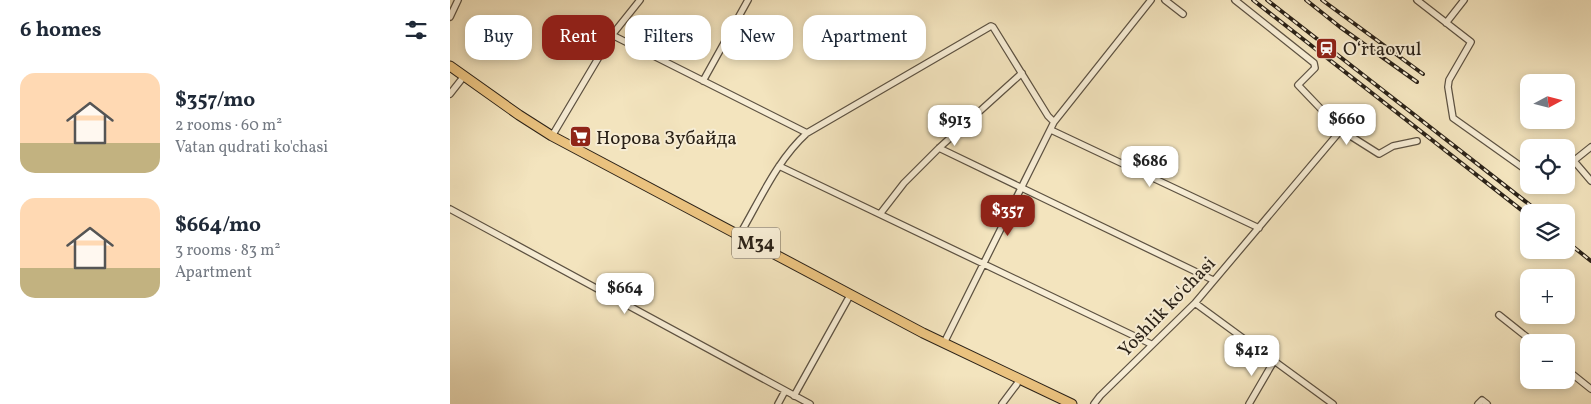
<!DOCTYPE html>
<html lang="en">
<head>
<meta charset="utf-8">
<style>
  :root { --surface:#fff; --page:#f6f6f7; --text:#1f2937; --muted:#747a83; --accent:#8f2418 }
  body { margin:0; font-family:Vollkorn,serif; background:var(--page); color:var(--text); height:100vh; display:flex; flex-direction:column; font-size:19px; white-space:nowrap }
  * { box-sizing:border-box; margin:0 }
  p { font-size:16px; color:var(--muted) }
  .icon { flex:none; width:28px; height:28px; fill:none; stroke:currentColor; stroke-width:2; stroke-linecap:round; stroke-linejoin:round }
  .map { position:relative; flex:1; overflow:hidden }
  .drawer { display:flex; flex-direction:column; background:var(--surface); width:450px }
  .drawer>* { flex:none }
  .top-card { position:absolute; left:15px; top:15px; width:475px; height:45px; display:flex; gap:10px }
  .needle { width:32px; rotate:83deg }
  .tools { position:absolute; left:1070px; top:74px; display:grid; gap:10px }
  .tools a { display:grid; place-items:center; width:55px; height:55px; border-radius:10px; background:var(--surface); box-shadow:0 2px 8px #0003; font-size:25px }
  .price { position:absolute; translate:-50% -42px; padding:0 11px; border-radius:10px; background:#fff; color:#222; font-size:16px; line-height:32px; filter:drop-shadow(0 1px 2px #0008) }
  .price::after { content:''; position:absolute; left:50%; top:30px; width:15px; height:11px; margin-left:-8px; background:inherit; clip-path:polygon(0 0,100% 0,50% 100%) }
  .price.active { background:var(--accent); color:#fff }
  ul { padding:0; list-style:none }
  li { display:flex; align-items:center; gap:15px; height:125px; padding:0 20px }
  li span { display:grid; place-items:center; flex:none; width:140px; height:100px; border-radius:15px; color:#555 }
  li>.icon { margin-inline-start:auto }
  span .icon { width:60px; height:60px; fill:#fffc; stroke-width:1 }
  li b { font-size:21px }
  h2 { display:flex; justify-content:space-between; align-items:center; height:60px; padding:0 20px; font-size:21px }
  .chip { padding:0 18px; border-radius:15px; background:var(--surface); box-shadow:0 2px 8px #0003; font-size:18px; line-height:45px }
  .chip.active { background:var(--accent); color:#fff }
  main { display:flex; flex:1; min-height:0 }
  .map>svg:first-child { display:block }
  .lines { fill:none; stroke-linecap:round; stroke-linejoin:round }
  .minor-casing { stroke:#5d5242; stroke-width:8 }
  .primary-casing { stroke:#2b2218; stroke-width:11 }
  .minor { stroke:#f7edd5; stroke-width:5.5 }
  .primary { stroke:#eac27f; stroke-width:9 }
  .rail-casing { stroke:#2b2218; stroke-width:4 }
  .rail { stroke:#f7edd5; stroke-width:2; stroke-dasharray:5.5; stroke-linecap:butt }
  .labels { text-anchor:middle; stroke-width:4; stroke-linejoin:round; paint-order:stroke }
  .shield { fill:#f7edd5; stroke:#685f51; stroke-width:1 }
  .shield-label { font-size:18px; font-weight:bold; fill:#2b2218 }
  .poi-label { font-size:19px; fill:#2b2218; stroke:#f7edd5; text-anchor:start }
  .street-label { font-size:19px; fill:#2b2218; stroke:#f7edd5 }
</style>
</head>
<body>
<main>
<section class="drawer">
<h2>6 homes<svg class="icon" aria-label="filters" viewBox="0 0 24 24"><path d="M4 7h16M4 17h16"/><circle cx="9" cy="7" r="2"/><circle cx="15" cy="17" r="2"/></svg></h2>
<ul>
<li><span style="background:linear-gradient(#ffd9b3 70%,#c2b280 0)"><svg class="icon" aria-label="home" viewBox="0 0 24 24"><path d="M3 11l9-7 9 7M6 9v11h12V9"/></svg></span><div><b>$357/mo</b><p>2 rooms · 60 m²</p><p>Vatan qudrati ko'chasi</p></div></li>
<li><span style="background:linear-gradient(#ffd9b3 70%,#c2b280 0)"><svg class="icon" aria-label="home" viewBox="0 0 24 24"><path d="M3 11l9-7 9 7M6 9v11h12V9"/></svg></span><div><b>$664/mo</b><p>3 rooms · 83 m²</p><p>Apartment</p></div></li>
</ul>
</section>
<div class="map">
<svg width="1141" height="404" viewBox="0 0 1141 404">
  <rect width="100%" height="100%" fill="#f3e4be"/>
  <filter id="stains"><feTurbulence type="fractalNoise" baseFrequency=".004" numOctaves="4"/><feColorMatrix values="0 0 0 0 .2 0 0 0 0 .09 0 0 0 0 .02 0 0 0 .5 -.17"/></filter>
  <radialGradient id="worn" r=".72"><stop offset=".6" stop-color="#630" stop-opacity="0"/><stop offset="1" stop-color="#630" stop-opacity=".3"/></radialGradient>
  <g class="lines">
    <defs>
      <path id="minor" d="M715 0 733 14
        M785 0 864 63 865 68 848 85 891 130 929 154 943 146 967 141
        M967 0 1021 42 999 80 998 87 1003 118 1079 172
        M0 17 8 0
        M996 23 1014 0
        M162 35 357 133
        M253 81 298 0
        M0 94 11 80
        M601 130 809 228
        M102 136 162 35 190 0
        M489 148 763 280
        M1124 161 1141 181
        M329 166 701 344
        M1116 167 1141 147
        M0 209 360 404
        M430 214 454 183 489 148 572 73
        M290 234C310 200 327 160 357 133L541 26 543 27 598 116 604 122
        M745 303 883 404
        M1049 315 1083 342
        M494 343 604 122 701 0
        M1116 369 1141 389
        M344 396 398 299
        M328 404 335 391
        M552 404 567 384
        M644 404 650 396 745 303 891 130
        M799 404 824 361
        M1028 404 1032 400 1037 404"/>
      <path id="primary" d="M0 66 69 115 102 136 473 333 622 404"/>
    </defs>
    <!-- minor casing -->
    <use href="#minor" class="minor-casing"/>
    <!-- primary casing -->
    <use href="#primary" class="primary-casing"/>
    <!-- minor -->
    <use href="#minor" class="minor"/>
    <!-- primary -->
    <use href="#primary" class="primary"/>
    <defs>
      <path id="rail" d="M803 0 1079 216
        M817 0 1089 212
        M856 0 890 27 967 82
        M872 0 973 74
        M1116 241 1141 261"/>
    </defs>
    <!-- rail casing -->
    <use href="#rail" class="rail-casing"/>
    <!-- rail -->
    <use href="#rail" class="rail"/>
  </g>
  <!-- icons -->
  <defs>
    <symbol id="station-square" viewBox="-11 -11 22 22"><rect x="-9" y="-9" width="18" height="18" rx="4" fill="#8f2418" stroke="#f7edd5"/><path d="M-3-6H3Q5-6 5-4V2Q5 4 3 4L4.5 6H3L1.5 4h-3L-3 6H-4.5L-3 4Q-5 4-5 2V-4Q-5-6-3-6ZM-3.5-4v3h7v-3ZM-3.5 1v1.5H-2V1ZM2 1v1.5H3.5V1Z" fill="#fff"/></symbol>
    <symbol id="supermarket-square" viewBox="-11 -11 22 22"><rect x="-9" y="-9" width="18" height="18" rx="4" fill="#8f2418" stroke="#f7edd5"/><path d="M-6-5.5h2.5l.6 2H6L4.5 2H-2.5L-4.4-4H-6ZM-1.5 3.2a1.3 1.3 0 1 0 .1 0ZM3 3.2a1.3 1.3 0 1 0 .1 0Z" fill="#fff"/></symbol>
  </defs>
  <g fill-rule="evenodd">
    <use href="#station-square" x="864" y="36" width="25" height="25"/>
    <use href="#supermarket-square" x="118" y="124" width="25" height="25"/>
  </g>
  <g class="labels">
    <!-- shield labels -->
    <rect class="shield" x="282" y="227.5" width="48" height="31" rx="4"/>
    <g class="shield-label">
      <text x="306" y="249">M34</text>
    </g>
    <!-- poi labels -->
    <g class="poi-label">
      <text x="893" y="55">Oʻrtaovul</text>
      <text x="146" y="144">Норова Зубайда</text>
    </g>
    <!-- street labels -->
    <g class="street-label">
      <text transform="translate(716 306) rotate(-46)" y="7">Yoshlik ko'chasi</text>
    </g>
  </g>
  <rect width="100%" height="100%" filter="url(#stains)"/>
  <rect width="100%" height="100%" fill="url(#worn)"/>
</svg>
<div class="tools">
<a><svg class="needle" viewBox="-14 -14 28 28"><path d="M0-13l5 13h-10z" fill="#e53935"/><path d="M0 13l5-13h-10z" fill="#747a83"/></svg></a>
<a><svg class="icon" aria-label="locate" viewBox="0 0 24 24"><circle cx="12" cy="12" r="6"/><path d="M12 2v4M12 18v4M2 12h4M18 12h4"/></svg></a>
<a><svg class="icon" aria-label="layers" viewBox="0 0 24 24"><path d="M12 4l9 5-9 5-9-5zM3 14l9 5 9-5"/></svg></a>
<a>+</a>
<a>−</a>
</div>
<b class="price" style="left:897px;top:146px">$660</b>
<b class="price" style="left:505px;top:147px">$913</b>
<b class="price" style="left:700px;top:188px">$686</b>
<b class="price active" style="left:558px;top:237px">$357</b>
<b class="price" style="left:175px;top:315px">$664</b>
<b class="price" style="left:802px;top:377px">$412</b>
<div class="top-card">
<a class="chip">Buy</a>
<a class="chip active">Rent</a>
<a class="chip">Filters</a>
<a class="chip">New</a>
<a class="chip">Apartment</a>
</div>
</div>
</main>
</body>
</html>
